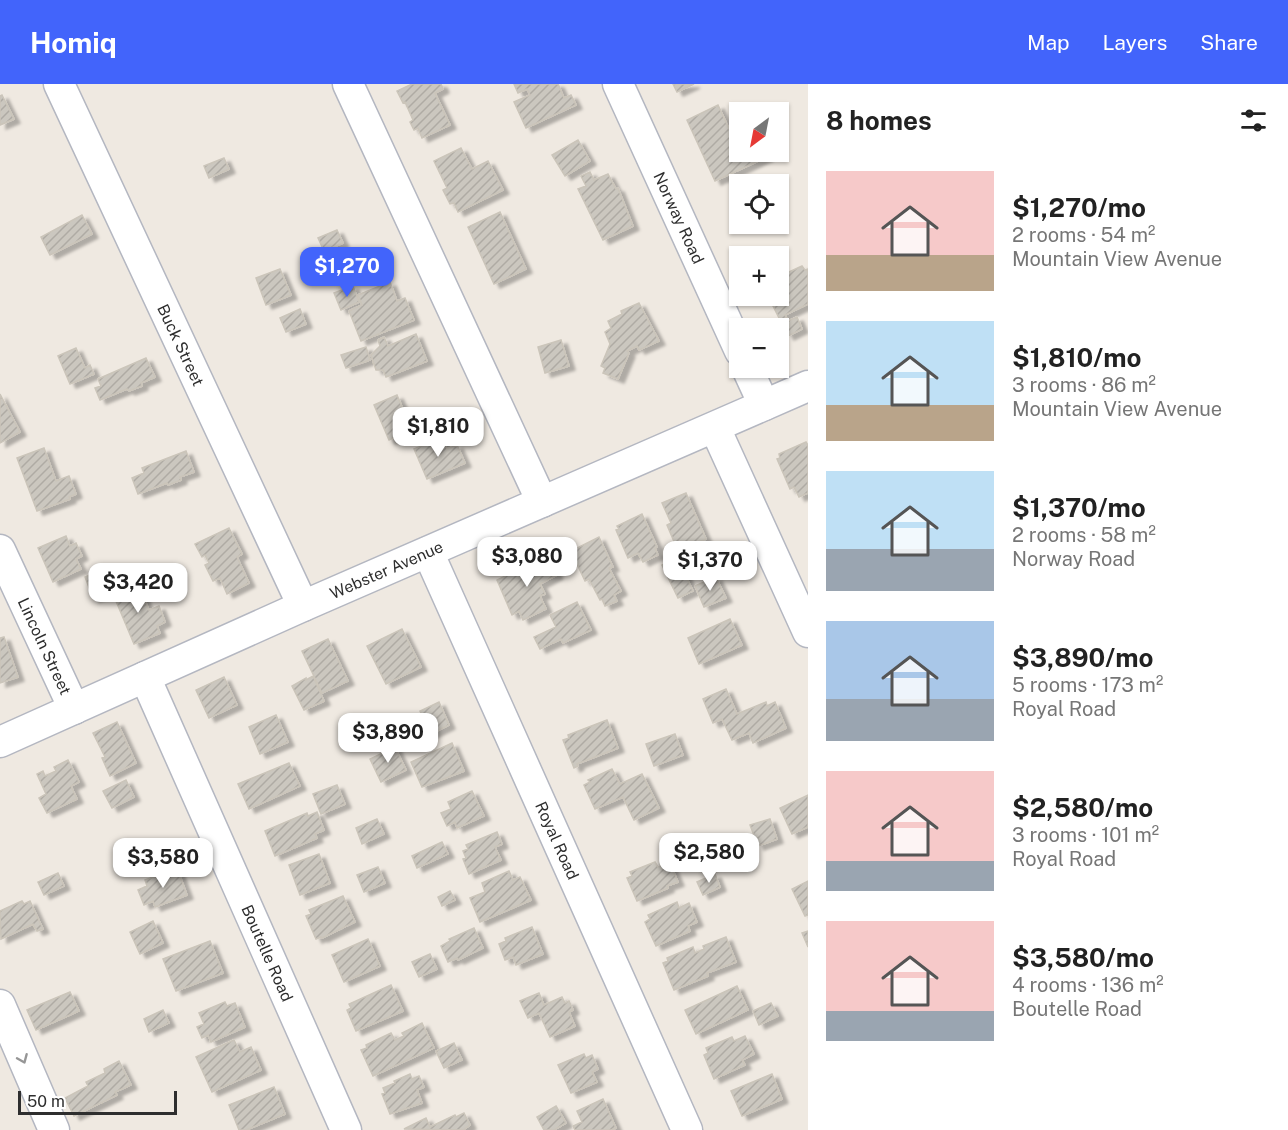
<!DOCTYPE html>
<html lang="en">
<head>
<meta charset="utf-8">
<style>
  :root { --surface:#fff; --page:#f6f6f6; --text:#222; --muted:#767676; --accent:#4264fb }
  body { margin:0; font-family:"Public Sans",sans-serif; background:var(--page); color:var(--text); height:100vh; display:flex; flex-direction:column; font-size:22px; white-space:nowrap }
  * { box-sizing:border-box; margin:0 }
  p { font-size:20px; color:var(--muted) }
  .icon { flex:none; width:33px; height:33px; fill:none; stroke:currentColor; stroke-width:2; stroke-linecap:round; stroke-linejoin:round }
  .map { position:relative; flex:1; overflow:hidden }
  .sheet { display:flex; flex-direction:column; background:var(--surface); width:480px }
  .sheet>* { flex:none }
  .needle { width:39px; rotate:212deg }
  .controls { position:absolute; left:729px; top:18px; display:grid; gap:12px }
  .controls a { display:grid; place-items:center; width:60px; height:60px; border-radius:0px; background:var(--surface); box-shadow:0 2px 4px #0004; font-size:30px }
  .scale { position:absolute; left:18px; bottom:15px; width:159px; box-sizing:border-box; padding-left:6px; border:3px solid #2e2e2e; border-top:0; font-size:16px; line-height:21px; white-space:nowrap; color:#2e2e2e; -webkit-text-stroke:4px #fff; paint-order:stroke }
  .price { position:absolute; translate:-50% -51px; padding:0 14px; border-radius:12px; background:#fff; color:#222; font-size:20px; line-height:39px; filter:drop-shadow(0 2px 3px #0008) }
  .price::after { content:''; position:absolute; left:50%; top:36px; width:18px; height:14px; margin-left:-9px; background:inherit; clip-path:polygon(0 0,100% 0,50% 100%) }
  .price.active { background:var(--accent); color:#fff }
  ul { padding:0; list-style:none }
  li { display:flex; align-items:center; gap:18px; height:150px; padding:0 18px }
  li span { display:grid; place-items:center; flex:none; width:168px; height:120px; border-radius:0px; color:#555 }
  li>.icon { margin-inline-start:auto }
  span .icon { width:72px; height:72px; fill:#fffc; stroke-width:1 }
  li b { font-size:26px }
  h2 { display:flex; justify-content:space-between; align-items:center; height:72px; padding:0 18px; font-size:26px }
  header { display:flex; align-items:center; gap:36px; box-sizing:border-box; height:84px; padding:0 30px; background:var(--accent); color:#fff }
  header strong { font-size:28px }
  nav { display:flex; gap:33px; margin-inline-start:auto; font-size:21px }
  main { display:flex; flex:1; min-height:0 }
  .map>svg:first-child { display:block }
  .building { fill:url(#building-hatch); stroke:#cbc5ba; stroke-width:1.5; filter:url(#shadow) }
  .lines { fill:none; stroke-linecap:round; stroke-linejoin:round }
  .minor-casing { stroke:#b4b7c1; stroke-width:33 }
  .minor { stroke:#fff; stroke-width:30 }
  .oneway { stroke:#969696 }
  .labels { text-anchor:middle; stroke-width:6; stroke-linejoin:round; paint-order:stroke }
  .street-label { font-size:16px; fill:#2e2e2e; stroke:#fff }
</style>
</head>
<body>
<header>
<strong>Homiq</strong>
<nav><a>Map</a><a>Layers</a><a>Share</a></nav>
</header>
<main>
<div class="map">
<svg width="808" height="1046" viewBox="0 0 808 1046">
  <defs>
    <pattern id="building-hatch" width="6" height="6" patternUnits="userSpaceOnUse" patternTransform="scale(1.5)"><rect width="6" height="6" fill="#cbc7bf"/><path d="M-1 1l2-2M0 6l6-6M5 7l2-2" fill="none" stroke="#afaba4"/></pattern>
    <filter id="shadow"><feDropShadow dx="6" dy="4" stdDeviation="1.5" flood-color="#0004"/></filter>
  </defs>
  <rect width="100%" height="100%" fill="#efe9e1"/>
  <!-- building -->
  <path class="building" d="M412 0H441L443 5 435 9 450 41 422 54 418 44 414 46 410 38 413 36 405 18 403 19 397 7Z
    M514 0H558L564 14 571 11 576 21 526 44 514 18 530 11 527 5 518 9Z
    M673 0H694L677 8Z
    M2 11 14 35 0 41V12Z
    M718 21 731 49 740 45V68H764L767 73 715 97 687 36Z
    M578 56 590 77 565 92 552 71Z
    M461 64 472 85 488 77 503 106 458 128 454 119 450 120 443 106 447 104 434 77Z
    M224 74 229 85 209 94 204 82Z
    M590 88 594 96 608 90 616 105 618 104 633 142 603 156 578 105 586 102 581 92Z
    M500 128 526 185 494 200 468 143Z
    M82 131 92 150 50 171 41 153Z
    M337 146 343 159 324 167 318 154Z
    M802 182 805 186 808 185V220L785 231 788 237 797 233 802 245 788 252 768 212H778V193Z
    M280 185 291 211 266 221 256 194Z
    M390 198 397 217 405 214 414 236 361 257 349 227 362 221 358 211Z
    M353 202 359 218 341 226 334 209Z
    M639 219 659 257 639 266 637 262 627 267 629 269 618 295 603 289 605 284 601 282 610 260 605 248 611 244 608 237 622 230 621 227Z
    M300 225 306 240 286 248 280 234Z
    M416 250 427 277 386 293 383 286H376L371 271 380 262 378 256 384 253 388 262Z
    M561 256 569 282 545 289 538 263Z
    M366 263 370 276 346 284 341 271Z
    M76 264 85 284 90 281 94 290 70 300 58 272Z
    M146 274 155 293 141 299 142 302 129 307 127 305 100 316 95 304 101 302 98 295Z
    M0 310 20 348 0 359Z
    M397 311 412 346 389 356 374 321Z
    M442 354 447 365 457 361 465 379 427 395 414 365Z
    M806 358 808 361V409L799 413 794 403 790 405 777 375 780 374 779 370Z
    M44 364 56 397 69 392 76 410 69 413 70 415 37 427 17 374Z
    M186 367 194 388 180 393 181 396 168 401 167 399 138 410 132 394 144 389 142 384Z
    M686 409 706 455 678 467 667 441 671 439 662 419Z
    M642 430 657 463 655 464 658 471 643 478 638 469 628 474 616 446 619 445 617 442Z
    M229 444 242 470 237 473 249 499 227 510 220 494 213 497 205 481 209 479 205 471 202 473 195 460Z
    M66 452 70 462 76 459 82 472 76 475 81 485 53 498 38 464Z
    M599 453 613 483 609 484 621 507 614 511 617 517 605 522 602 515 600 516 589 495 585 497 571 467Z
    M548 474 557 491 540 500 545 510 540 512 546 525 523 536 519 527 512 531 497 496 527 481 528 483Z
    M677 474 693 507 678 514 662 481Z
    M102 486 111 507 93 514 85 493Z
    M716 493 726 514 704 523 695 502Z
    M138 500 149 526 159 522 165 538 157 542 160 549 134 560 113 510Z
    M577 518 591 546 563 559 561 555 540 565 534 553 556 543 550 531Z
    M730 535 742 561 699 580 688 554Z
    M402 545 421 583 386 600 367 562Z
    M4 553 18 593 0 599V554Z
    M328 555 348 597 322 609 302 567Z
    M313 592 324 617 304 626 292 602 306 594V596Z
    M224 593 237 621 209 634 196 606Z
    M726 605 737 630 766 618 767 622 775 618 786 644 753 659 749 649 732 656 722 635 713 639 703 615Z
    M439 618 449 641 431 650 420 627Z
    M276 631 288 658 260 670 249 643Z
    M607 636 618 664 577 680 578 682 574 684 563 656 569 654 568 651Z
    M117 638 136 679 110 692 102 674 105 673 93 649Z
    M675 650 683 671 654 682 646 660Z
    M452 659 464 687 422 703 411 678Z
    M395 663 406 686 381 698 370 675Z
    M68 676 79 698 71 702 77 715 47 729 39 714 46 710 37 690 43 687 45 692 56 687 54 683Z
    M289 679 300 702 249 725 238 700Z
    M612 685 620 700 642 690 659 724 634 736 623 713 595 725 584 701 590 698 588 696Z
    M126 696 134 713 112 724 103 707Z
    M337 701 345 720 321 730 313 710Z
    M472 707 484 732 457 744 455 738 447 742 441 729 451 725 448 718Z
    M808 711V743L792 750 780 724Z
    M317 728 324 746 315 750 317 754 275 772 265 747 307 729 308 732Z
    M377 735 384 750 362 760 356 744Z
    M770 735 777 755 758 762 750 741Z
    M497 748 502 760 495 763 501 776 469 790 463 775 466 774 463 767 468 765 466 761Z
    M442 758 448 770 417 784 412 772Z
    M319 770 330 799 300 811 289 781Z
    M655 778 658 783 670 779 678 798 667 802 668 804 637 817 627 794 632 792 630 788Z
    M378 783 385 799 364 808 357 791Z
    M177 784 187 811 155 823 153 817 144 821 138 806 147 802 145 796Z
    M509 787 513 796 520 793 531 816 480 838 470 814 485 808 482 799Z
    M58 789 64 802 44 811 38 798Z
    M715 790 720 803 703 811 697 798Z
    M808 797V831L805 832 792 805Z
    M450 807 455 816 442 822 438 813Z
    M343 812 355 838 322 854 321 853 316 855 306 832 311 830 309 826Z
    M22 817 24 820 30 817 43 845 37 847 33 840 1 855 0 827Z
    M677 818 679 824 689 819 697 838 688 842 690 847 656 862 645 838 650 835 648 831Z
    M153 837 163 859 140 870 130 848Z
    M532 843 543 870 516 881 513 873 505 876 499 860 506 857 505 854Z
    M474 844 483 864 458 876 457 874 448 878 441 862 450 857 449 855Z
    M808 847V863L802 849Z
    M726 853 736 878 707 889 708 892 674 906 663 879 668 877 667 874 693 863 695 869 704 865 703 862Z
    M368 855 380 882 344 898 332 871Z
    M210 857 223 889 176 907 163 875Z
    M430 870 437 885 419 893 412 878Z
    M391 901 403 927 356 947 347 926 351 924 349 920Z
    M737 902 748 926 696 950 685 926Z
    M70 908 79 927 36 946 27 926Z
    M539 909 544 921 562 913 565 919 569 917 573 926 569 928 575 942 550 953 539 929 528 934 520 917Z
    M225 918 227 922 235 919 245 943 211 958 208 951 202 954 197 943 204 940 199 929Z
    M771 919 778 932 759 941 753 927Z
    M163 926 169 939 149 948 144 935Z
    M422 939 434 964 373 992 361 966 367 964 366 961 391 949 395 956 404 952 402 949Z
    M745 952 754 970 742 976 745 981 714 995 704 971 708 969 706 964 732 953 734 957Z
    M234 956 240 968 251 963 261 986 212 1008 196 973Z
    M454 959 462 976 444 984 436 967Z
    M584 970 586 974 592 971 598 985 592 988 597 998 571 1009 558 981Z
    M119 977 131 1001 115 1008 117 1011 74 1032 65 1014 88 1002 86 998 105 989 104 985Z
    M410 990 412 995 419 992 424 1003 417 1006 422 1019 390 1030 382 1010 385 1009 383 1004 395 999 394 997Z
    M772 990 782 1015 742 1032 731 1007Z
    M274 1003 285 1030 246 1046H239L229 1021Z
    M603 1015 616 1044 611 1046H575L573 1042 582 1038 577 1027Z
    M556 1022 566 1039 554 1046H544L537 1033Z
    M464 1029 470 1041 463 1046 404 1045 426 1034 430 1043 455 1031 456 1033Z"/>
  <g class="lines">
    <defs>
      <g id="minor">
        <path id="s1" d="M59 0 303 522"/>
        <path d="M348 0 542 418"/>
        <path id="s2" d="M618 0 740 267"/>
        <path d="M747 284 764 321"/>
        <path d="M715 344 808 548"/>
        <path id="s3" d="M0 466 74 625"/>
        <path id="s4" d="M428 468 687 1046"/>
        <path id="s5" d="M145 593 346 1046"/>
        <path id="s6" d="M0 658 303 522 808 302"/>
        <path d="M0 921 54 1046"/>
      </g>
    </defs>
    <!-- minor casing -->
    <use href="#minor" class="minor-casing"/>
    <!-- minor -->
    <use href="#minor" class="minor"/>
  </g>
  <!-- one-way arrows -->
  <defs><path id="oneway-chevron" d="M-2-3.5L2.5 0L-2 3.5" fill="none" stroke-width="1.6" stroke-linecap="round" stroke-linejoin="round" transform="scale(1.5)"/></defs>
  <use class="oneway" href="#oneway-chevron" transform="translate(23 975) rotate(67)"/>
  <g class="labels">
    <!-- street labels -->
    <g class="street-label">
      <text dy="6" stroke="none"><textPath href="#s2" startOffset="147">Norway Road</textPath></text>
      <text dy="6" stroke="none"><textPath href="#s1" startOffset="288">Buck Street</textPath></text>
      <text dy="6" stroke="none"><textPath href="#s6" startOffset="423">Webster Avenue</textPath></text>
      <text dy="6" stroke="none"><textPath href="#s3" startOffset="106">Lincoln Street</textPath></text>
      <text dy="6" stroke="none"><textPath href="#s4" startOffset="316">Royal Road</textPath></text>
      <text dy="6" stroke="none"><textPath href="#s5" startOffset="302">Boutelle Road</textPath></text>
    </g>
  </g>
</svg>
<div class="controls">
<a><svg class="needle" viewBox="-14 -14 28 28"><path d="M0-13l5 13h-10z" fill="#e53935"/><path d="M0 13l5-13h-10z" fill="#767676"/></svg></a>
<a><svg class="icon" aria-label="locate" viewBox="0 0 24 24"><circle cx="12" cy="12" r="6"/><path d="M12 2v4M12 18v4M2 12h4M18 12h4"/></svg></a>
<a>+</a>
<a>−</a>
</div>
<div class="scale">50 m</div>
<b class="price active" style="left:347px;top:214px">$1,270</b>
<b class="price" style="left:438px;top:374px">$1,810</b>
<b class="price" style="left:527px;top:504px">$3,080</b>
<b class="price" style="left:710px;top:508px">$1,370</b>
<b class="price" style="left:138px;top:530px">$3,420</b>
<b class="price" style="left:388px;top:680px">$3,890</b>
<b class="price" style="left:709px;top:800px">$2,580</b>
<b class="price" style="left:163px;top:805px">$3,580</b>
</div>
<section class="sheet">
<h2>8 homes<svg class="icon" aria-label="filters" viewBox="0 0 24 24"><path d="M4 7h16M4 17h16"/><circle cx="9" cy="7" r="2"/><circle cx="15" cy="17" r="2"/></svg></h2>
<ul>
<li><span style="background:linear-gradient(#f6c9c9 70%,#b9a48a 0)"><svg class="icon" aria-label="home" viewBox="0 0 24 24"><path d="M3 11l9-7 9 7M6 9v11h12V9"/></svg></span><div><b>$1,270/mo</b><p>2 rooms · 54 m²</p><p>Mountain View Avenue</p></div></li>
<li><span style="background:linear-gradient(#bfe0f5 70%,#b9a48a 0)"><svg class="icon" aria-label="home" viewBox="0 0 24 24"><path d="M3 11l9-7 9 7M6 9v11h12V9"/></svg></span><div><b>$1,810/mo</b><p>3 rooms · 86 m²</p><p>Mountain View Avenue</p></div></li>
<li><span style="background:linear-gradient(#bfe0f5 65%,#9aa5b1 0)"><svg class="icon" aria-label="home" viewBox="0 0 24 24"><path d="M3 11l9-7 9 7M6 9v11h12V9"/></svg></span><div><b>$1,370/mo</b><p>2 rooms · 58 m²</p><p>Norway Road</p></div></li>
<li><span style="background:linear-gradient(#a9c7e8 65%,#9aa5b1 0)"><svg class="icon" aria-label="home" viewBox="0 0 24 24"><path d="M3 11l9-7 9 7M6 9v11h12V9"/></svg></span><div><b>$3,890/mo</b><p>5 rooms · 173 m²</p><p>Royal Road</p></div></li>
<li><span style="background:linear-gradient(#f6c9c9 75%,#9aa5b1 0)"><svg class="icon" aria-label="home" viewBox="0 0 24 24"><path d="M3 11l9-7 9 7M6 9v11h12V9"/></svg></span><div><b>$2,580/mo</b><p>3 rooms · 101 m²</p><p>Royal Road</p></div></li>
<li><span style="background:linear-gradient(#f6c9c9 75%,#9aa5b1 0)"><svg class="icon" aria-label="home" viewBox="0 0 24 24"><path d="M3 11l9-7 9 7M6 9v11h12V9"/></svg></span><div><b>$3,580/mo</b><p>4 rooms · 136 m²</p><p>Boutelle Road</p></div></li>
</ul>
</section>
</main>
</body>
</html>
